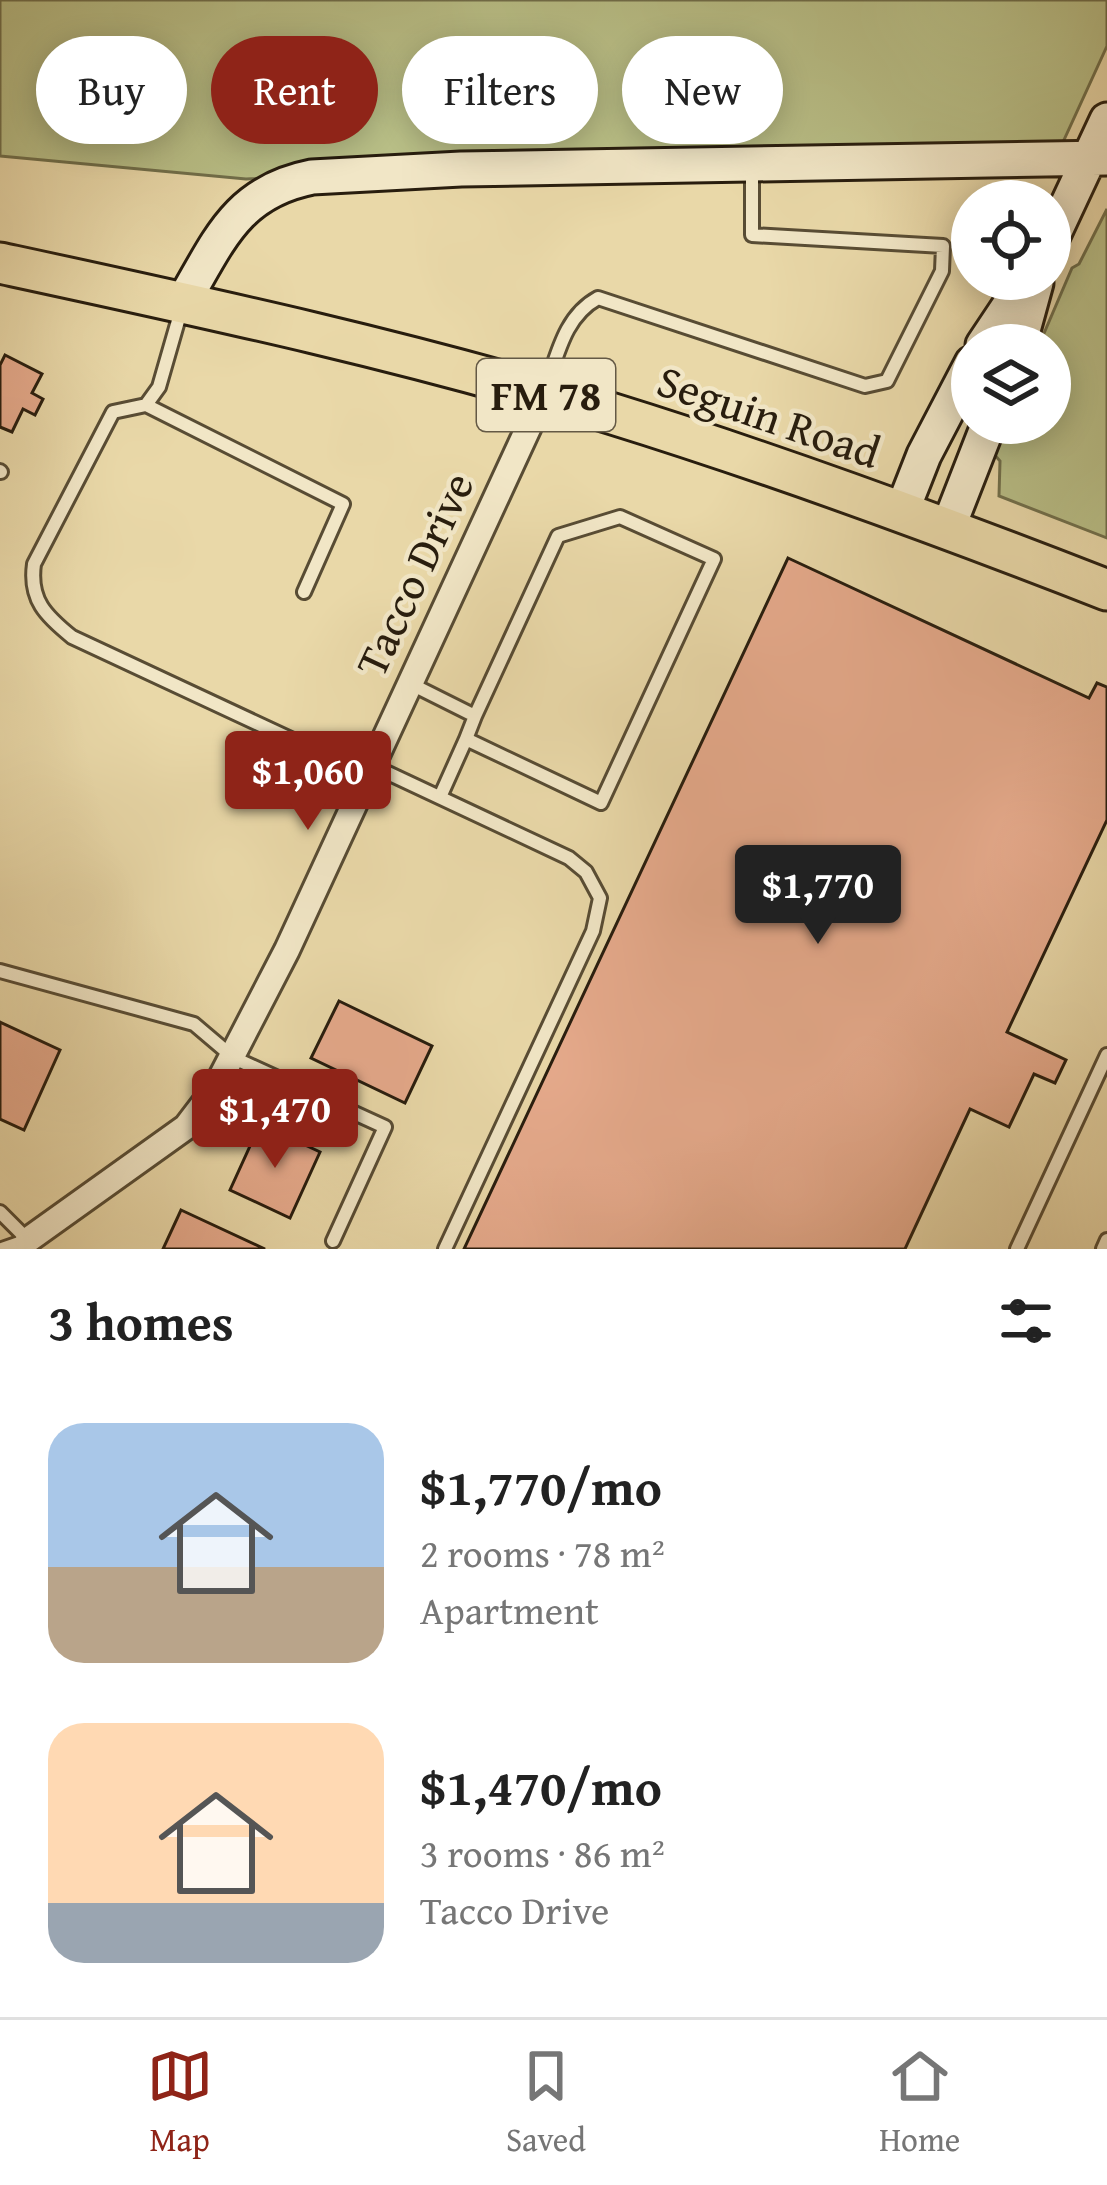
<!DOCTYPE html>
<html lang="en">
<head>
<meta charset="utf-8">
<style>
  :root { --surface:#fff; --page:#f2f2f2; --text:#222; --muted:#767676; --line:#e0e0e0; --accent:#8f2418 }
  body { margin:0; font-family:"Gentium Book Plus",serif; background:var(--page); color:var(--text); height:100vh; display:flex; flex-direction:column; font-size:45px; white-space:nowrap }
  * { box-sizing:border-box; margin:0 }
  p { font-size:39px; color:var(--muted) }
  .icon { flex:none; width:66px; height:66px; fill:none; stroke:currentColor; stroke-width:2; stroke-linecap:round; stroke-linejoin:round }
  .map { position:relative; height:1249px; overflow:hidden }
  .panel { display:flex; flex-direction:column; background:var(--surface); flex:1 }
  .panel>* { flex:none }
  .hud { position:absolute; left:36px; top:36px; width:1035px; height:108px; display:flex; gap:24px }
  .buttons { position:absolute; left:951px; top:180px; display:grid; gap:24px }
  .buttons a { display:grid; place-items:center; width:120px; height:120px; border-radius:50%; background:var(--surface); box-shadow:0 6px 30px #0003; font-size:60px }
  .price { position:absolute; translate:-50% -102px; padding:0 27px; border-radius:12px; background:var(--accent); color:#fff; font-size:39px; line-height:78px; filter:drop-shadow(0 3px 6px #0008) }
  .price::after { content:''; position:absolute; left:50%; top:72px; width:36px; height:27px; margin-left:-18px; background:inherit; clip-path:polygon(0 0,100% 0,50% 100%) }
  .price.current { background:#222; color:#fff }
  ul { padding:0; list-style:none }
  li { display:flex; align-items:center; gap:36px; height:300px; padding:0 48px }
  li span { display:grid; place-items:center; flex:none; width:336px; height:240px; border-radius:36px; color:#555 }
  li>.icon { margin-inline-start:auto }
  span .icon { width:144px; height:144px; fill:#fffc; stroke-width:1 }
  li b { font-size:51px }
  h2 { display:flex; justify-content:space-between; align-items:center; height:144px; padding:0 48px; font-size:51px }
  .pill { padding:0 42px; border-radius:54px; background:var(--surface); box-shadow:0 6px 30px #0003; font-size:42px; line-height:108px }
  .pill.current { background:var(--accent); color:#fff }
  .tab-bar { display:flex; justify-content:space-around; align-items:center; height:168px; border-top:3px solid var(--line); background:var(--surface); font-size:33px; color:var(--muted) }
  .tab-bar a { display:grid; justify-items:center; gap:6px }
  .tab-bar .current { color:var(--accent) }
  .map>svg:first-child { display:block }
  .green { fill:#b8be86; stroke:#706e4a; stroke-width:3 }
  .building { fill:#e6aa8c; stroke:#281d0e; stroke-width:3 }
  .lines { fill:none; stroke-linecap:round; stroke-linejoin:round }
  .lane-casing { stroke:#584c34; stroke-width:18 }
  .street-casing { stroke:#584c34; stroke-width:30 }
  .secondary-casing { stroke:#281d0e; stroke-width:39 }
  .primary-casing { stroke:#281d0e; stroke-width:45 }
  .lane { stroke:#f1e6c6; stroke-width:12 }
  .street { stroke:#f1e6c6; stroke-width:24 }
  .secondary { stroke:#f1e6c6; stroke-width:33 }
  .primary { stroke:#e9d8a8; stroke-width:39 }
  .labels { text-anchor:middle; stroke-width:9; stroke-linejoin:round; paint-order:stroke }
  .shield { fill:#f1e6c6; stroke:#645945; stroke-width:3 }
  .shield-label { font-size:42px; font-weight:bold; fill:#281d0e }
  .street-label { font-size:45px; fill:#281d0e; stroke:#f1e6c6 }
</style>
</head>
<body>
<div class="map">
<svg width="1107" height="1249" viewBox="0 0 1107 1249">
  <rect width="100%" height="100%" fill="#e9d8a8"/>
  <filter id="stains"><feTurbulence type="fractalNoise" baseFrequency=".00167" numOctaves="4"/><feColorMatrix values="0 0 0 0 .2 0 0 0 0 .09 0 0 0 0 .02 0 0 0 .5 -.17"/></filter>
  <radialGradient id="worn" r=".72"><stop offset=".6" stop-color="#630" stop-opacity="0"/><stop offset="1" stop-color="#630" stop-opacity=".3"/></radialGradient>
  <!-- green -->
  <path class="green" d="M0 0H1107V46L1063 142 246 179 0 156Z
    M1107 209V538L999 496 1000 461 993 453 1006 423H1050V345H1039L1072 268 1079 264Z"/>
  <!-- building -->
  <path class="building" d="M5 355 42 374 32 393 43 399 35 415 23 409 12 432 0 427V365Z
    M788 558 1089 698 1097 683 1107 687V820L1007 1032 1066 1060 1055 1083 1034 1074 1009 1127 970 1109 905 1249H464Z
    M339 1001 432 1046 405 1103 311 1058Z
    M0 1022 60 1050 24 1130 0 1119Z
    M260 1124 320 1152 290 1218 230 1190Z
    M181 1210 265 1249H163Z"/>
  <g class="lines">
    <defs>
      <path id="lane" d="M182 307 159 387 146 405 113 412 34 564C29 600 46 616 72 637L368 775
        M546 387C558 353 565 316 598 298L865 386 887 381 942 271 943 246 752 235V166
        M146 405 343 504 304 592
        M0 471 1 472
        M411 684 475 716 558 536 620 517 714 559 601 803 466 739 475 716
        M373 766 569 858 586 872 600 898 593 931 445 1249
        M440 797 466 739
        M0 971 194 1024 234 1058 385 1127 333 1241
        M0 1212 28 1240 2 1249
        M1017 1249 1107 1055
        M1103 1249 1107 1240"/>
      <path id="street" d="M28 1240 186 1127 215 1089 287 950 544 394"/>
      <path id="secondary" d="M1050 242 1107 120
        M183 302C219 241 236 192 312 177L461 169 1107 158
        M983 345 1027 279
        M1019 345 1036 283
        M902 511 924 455 972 363
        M948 528 989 423"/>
      <path id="primary" d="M0 263C204 307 410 351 610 413 778 465 943 526 1107 590"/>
    </defs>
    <!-- lane casing -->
    <use href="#lane" class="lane-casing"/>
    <!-- street casing -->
    <use href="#street" class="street-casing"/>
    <!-- secondary casing -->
    <use href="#secondary" class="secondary-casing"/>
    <!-- primary casing -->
    <use href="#primary" class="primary-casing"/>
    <!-- lane -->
    <use href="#lane" class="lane"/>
    <!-- street -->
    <use href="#street" class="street"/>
    <!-- secondary -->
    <use href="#secondary" class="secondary"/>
    <!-- primary -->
    <use href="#primary" class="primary"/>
  </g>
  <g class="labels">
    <!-- shield labels -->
    <rect class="shield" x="477" y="359" width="138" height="72" rx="9"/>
    <g class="shield-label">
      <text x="546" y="410">FM 78</text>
    </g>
    <!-- street labels -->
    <g class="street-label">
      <text transform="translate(769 416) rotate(19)" y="16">Seguin Road</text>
      <text transform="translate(414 574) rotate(-65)" y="16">Tacco Drive</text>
    </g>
  </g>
  <rect width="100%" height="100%" filter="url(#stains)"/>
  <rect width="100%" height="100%" fill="url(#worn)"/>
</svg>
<div class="buttons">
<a><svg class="icon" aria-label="locate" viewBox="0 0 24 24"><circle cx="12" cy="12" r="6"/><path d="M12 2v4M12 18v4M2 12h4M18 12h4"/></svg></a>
<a><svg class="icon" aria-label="layers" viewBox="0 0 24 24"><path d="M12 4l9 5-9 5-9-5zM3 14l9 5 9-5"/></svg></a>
</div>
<b class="price" style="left:308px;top:833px">$1,060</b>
<b class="price current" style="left:818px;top:947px">$1,770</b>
<b class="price" style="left:275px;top:1171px">$1,470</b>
<div class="hud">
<a class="pill">Buy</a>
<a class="pill current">Rent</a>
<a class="pill">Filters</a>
<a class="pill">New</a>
</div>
</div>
<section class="panel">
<h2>3 homes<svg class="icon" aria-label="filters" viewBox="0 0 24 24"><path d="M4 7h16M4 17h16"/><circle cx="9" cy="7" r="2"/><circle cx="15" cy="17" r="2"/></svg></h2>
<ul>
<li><span style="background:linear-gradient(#a9c7e8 60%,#b9a48a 0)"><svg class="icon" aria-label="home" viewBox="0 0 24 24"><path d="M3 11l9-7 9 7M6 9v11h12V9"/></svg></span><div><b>$1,770/mo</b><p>2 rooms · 78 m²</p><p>Apartment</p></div></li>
<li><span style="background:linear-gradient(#ffd9b3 75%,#9aa5b1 0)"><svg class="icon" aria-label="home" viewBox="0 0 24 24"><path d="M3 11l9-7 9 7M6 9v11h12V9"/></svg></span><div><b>$1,470/mo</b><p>3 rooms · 86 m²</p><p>Tacco Drive</p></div></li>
</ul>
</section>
<nav class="tab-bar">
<a class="current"><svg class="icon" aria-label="map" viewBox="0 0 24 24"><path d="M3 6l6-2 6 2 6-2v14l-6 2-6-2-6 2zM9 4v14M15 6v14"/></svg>Map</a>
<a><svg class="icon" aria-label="saved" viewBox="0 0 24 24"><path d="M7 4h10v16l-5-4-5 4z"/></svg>Saved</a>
<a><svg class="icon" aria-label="home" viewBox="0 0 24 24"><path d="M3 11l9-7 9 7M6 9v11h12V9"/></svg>Home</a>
</nav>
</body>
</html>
